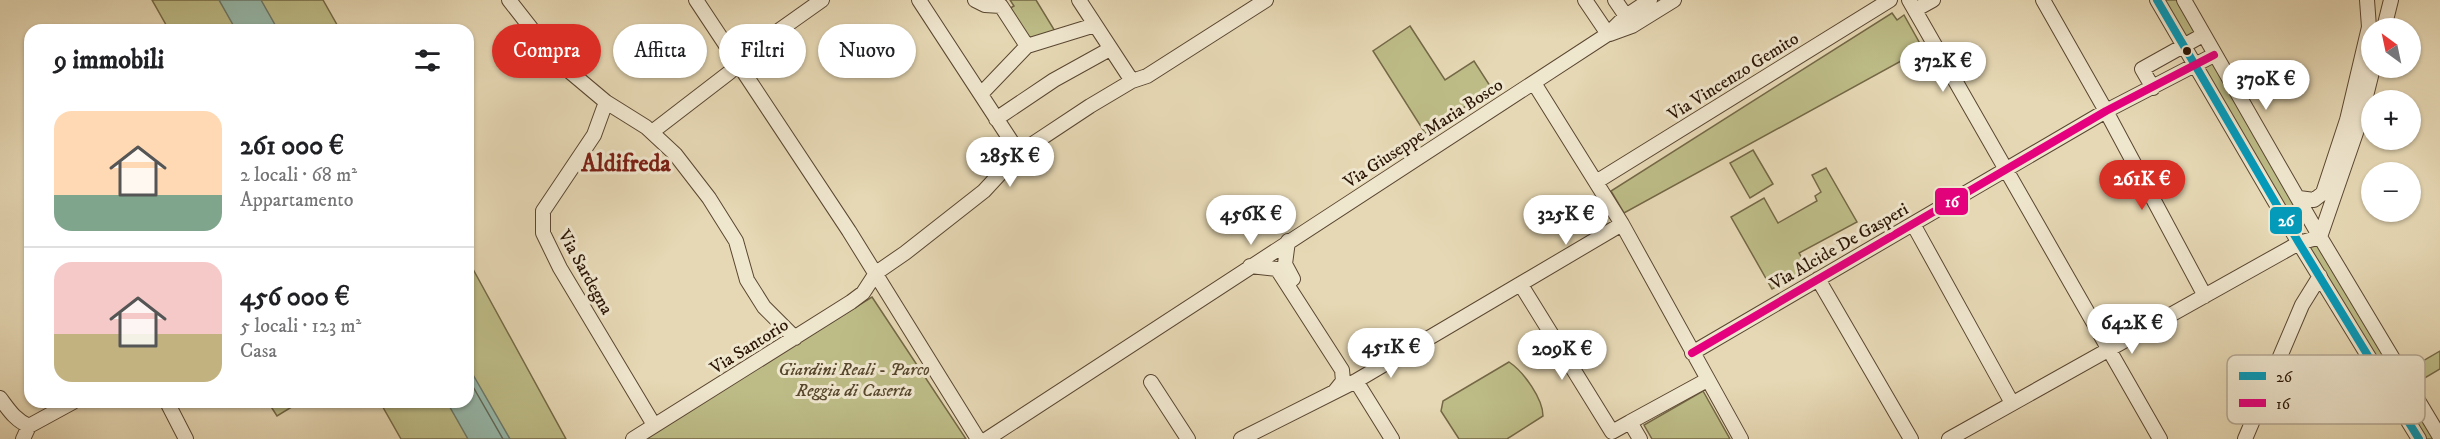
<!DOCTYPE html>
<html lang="it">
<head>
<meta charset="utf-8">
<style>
  :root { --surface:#fff; --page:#f2f2f2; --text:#202124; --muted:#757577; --line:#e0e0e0; --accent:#d93025 }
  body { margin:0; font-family:"IM FELL DW Pica",serif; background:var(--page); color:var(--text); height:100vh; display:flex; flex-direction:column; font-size:22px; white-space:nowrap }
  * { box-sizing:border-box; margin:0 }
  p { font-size:20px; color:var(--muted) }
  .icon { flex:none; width:33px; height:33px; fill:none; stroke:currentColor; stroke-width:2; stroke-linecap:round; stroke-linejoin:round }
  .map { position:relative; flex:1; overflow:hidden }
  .side { position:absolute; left:24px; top:24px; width:450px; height:384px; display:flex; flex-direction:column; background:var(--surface); border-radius:18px; box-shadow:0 2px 4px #0004 }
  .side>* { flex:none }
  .top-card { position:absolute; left:492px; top:24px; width:570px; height:54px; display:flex; gap:12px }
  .needle { width:39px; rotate:327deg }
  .fabs { position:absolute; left:2361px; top:18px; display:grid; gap:12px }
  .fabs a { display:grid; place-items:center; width:60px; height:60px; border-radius:50%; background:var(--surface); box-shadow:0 2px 4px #0004; font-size:30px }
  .price { position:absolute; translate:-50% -51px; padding:0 14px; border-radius:21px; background:#fff; color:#222; font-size:20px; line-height:39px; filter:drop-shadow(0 2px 3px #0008) }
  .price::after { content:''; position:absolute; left:50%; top:36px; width:18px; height:14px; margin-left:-9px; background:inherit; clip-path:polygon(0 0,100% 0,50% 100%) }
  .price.on { background:var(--accent); color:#fff }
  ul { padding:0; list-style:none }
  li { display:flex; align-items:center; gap:18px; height:150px; padding:0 30px }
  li+li { border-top:2px solid var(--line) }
  li span { display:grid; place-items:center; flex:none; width:168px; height:120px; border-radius:18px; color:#555 }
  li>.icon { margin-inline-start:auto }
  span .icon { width:72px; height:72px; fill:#fffc; stroke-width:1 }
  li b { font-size:26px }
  h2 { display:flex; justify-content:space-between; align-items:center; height:72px; padding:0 30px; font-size:26px }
  .chip { padding:0 21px; border-radius:27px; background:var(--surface); box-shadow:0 2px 4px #0004; font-size:21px; line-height:54px }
  .chip.on { background:var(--accent); color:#fff }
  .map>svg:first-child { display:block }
  .green { fill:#bdbc87; stroke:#746846; stroke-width:1.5 }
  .water { fill:#96baad; stroke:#6b786a; stroke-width:1.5 }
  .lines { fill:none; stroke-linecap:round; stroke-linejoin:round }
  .shore { stroke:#606859; stroke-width:1.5 }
  .minor-casing { stroke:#5a4631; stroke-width:16 }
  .minor { stroke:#efe6ce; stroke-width:14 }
  .bus-1-casing { stroke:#efe6ce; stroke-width:12 }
  .bus-2-casing { stroke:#efe6ce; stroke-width:12 }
  .bus-1 { stroke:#049aba; stroke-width:8 }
  .bus-2 { stroke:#e5007d; stroke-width:8 }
  .bus-dot { fill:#2b1505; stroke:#efe6ce; stroke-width:2 }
  .labels { text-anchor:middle; stroke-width:6; stroke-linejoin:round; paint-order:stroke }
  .street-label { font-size:18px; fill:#2b1505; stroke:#efe6ce }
  .park-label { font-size:18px; font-style:italic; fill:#57472c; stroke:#efe6ce }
  .district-label { font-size:24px; font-weight:bold; fill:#7a1f14; stroke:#efe6ce }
  .key { fill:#efe6ce; stroke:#b4a792; stroke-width:1.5 }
  .key-label { font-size:16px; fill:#2b1505 }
  .line-badge { stroke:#efe6ce; stroke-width:2 }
  .badge-label { font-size:16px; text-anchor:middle; font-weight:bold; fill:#fff }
</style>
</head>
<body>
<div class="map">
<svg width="2440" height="439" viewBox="0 0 2440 439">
  <rect width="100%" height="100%" fill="#e6d8b4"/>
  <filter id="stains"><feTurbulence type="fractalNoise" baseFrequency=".00333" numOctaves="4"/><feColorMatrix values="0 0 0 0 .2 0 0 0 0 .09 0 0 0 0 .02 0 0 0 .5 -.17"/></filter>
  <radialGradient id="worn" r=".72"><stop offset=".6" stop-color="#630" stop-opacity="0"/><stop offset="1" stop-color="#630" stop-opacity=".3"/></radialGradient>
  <!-- green -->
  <path class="green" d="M152 0H323L340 30H169Z
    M1010 0H1036L1058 36 1027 46 1005 11 1014 6Z
    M2163 0H2178L2196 33 2186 39Z
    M1892 13 1897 20 1904 15 1923 49 1624 213 1611 191Z
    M1410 26 1445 80 1474 61 1492 89 1425 133 1373 51Z
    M2213 61 2307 222 2297 229 2199 68Z
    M1753 150 1773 184 1750 198 1730 163Z
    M1826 168 1857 222 1799 253 1809 270 1772 289 1731 217 1764 198 1778 223 1817 201 1815 196 1821 192 1812 175Z
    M2317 242 2402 382 2391 387 2306 246Z
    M468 260 566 439H401L380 402H468Z
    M872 297 966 439H643Z
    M2440 351V369L2418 382 2409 369Z
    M1509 362C1524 372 1543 399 1543 416L1507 439H1459L1441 411 1443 401Z
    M2407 390 2437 439H2423L2397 397Z
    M1703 391 1730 439H1652L1644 425Z
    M268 402H300L277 416Z"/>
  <!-- water -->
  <path class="water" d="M219 0H261L278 30H236Z
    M468 366 510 439H468L447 402H468Z"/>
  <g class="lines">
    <!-- shore -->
    <path class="shore" d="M468 378 503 439"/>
    <defs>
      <path id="minor" d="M509 0 556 60 606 102 646 127 675 154 709 198 736 241 747 280 764 307 795 338
        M696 0 849 231 978 439
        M919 0 1019 153
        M975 0 985 5 1001 6 1027 46
        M1079 0 1132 81
        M1585 0 1608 34
        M1615 0 1630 22
        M1909 0 2160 439
        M2043 0 2106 111 2205 296
        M2157 0 2299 243 2419 439
        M2184 0 2320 237 2440 437
        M1915 10 1933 0
        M2384 28 2391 0
        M1610 34 1632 26 1674 0
        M1534 83 1622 224 1741 439
        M2153 88 2142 69 2203 35
        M981 94 1027 46 1095 25
        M606 102 594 135 543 211V233L560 268 654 425
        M996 119 1054 80 1110 49
        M652 132 730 72 736 61 822 0
        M1596 182 1890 0
        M2299 198 2314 200 2323 193 2347 120 2369 27 2367 0
        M1913 224 2012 403
        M2320 237 2359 124 2373 68
        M1288 241 1285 264 1293 279
        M1250 266 1277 269 1342 370 1343 381 1335 391
        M1818 279 1911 439
        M1521 285 1612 432 1630 422 1640 439
        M1692 353 2106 111 2214 55
        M1356 381 1392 439
        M1151 382 1188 439
        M0 398C9 410 15 420 29 426
        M167 402 186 439
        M1630 422 1707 380
        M23 439 29 426 73 402
        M633 439 851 302 863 293 876 273 905 253 984 191 1019 153 1090 106 1132 81 1147 76 1266 0
        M987 439 1608 34 1626 16 1650 0
        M1241 439 1356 381 1622 224
        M1949 439 2299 243 2320 237
        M2245 439 2302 305 2320 276"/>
    </defs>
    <!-- minor casing -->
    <use href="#minor" class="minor-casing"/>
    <!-- minor -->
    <use href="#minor" class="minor"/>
    <defs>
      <path id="bus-1" d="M2157 0 2299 243 2419 439"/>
      <path id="bus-2" d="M1692 353 2106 111 2214 55"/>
    </defs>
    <!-- bus-1 casing -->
    <use href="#bus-1" class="bus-1-casing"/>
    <!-- bus-2 casing -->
    <use href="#bus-2" class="bus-2-casing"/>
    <!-- bus-1 -->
    <use href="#bus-1" class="bus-1"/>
    <!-- bus-2 -->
    <use href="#bus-2" class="bus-2"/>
  </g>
  <!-- markers -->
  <circle class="bus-dot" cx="2187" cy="51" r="5"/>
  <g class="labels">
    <!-- street labels -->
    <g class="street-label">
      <text transform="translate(1733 76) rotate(-32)" y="6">Via Vincenzo Gemito</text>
      <text transform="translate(1423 133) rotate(-33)" y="6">Via Giuseppe Maria Bosco</text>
      <text transform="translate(1839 246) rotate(-30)" y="6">Via Alcide De Gasperi</text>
      <text transform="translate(586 272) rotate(61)" y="6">Via Sardegna</text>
      <text transform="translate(749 346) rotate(-32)" y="6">Via Santorio</text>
    </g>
    <!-- park labels -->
    <g class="park-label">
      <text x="854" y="375">Giardini Reali - Parco<tspan x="854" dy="21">Reggia di Caserta</tspan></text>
    </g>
    <!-- district labels -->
    <g class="district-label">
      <text x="626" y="171">Aldifreda</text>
    </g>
  </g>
  <!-- legend -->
  <rect x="2227" y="355" width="198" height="69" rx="9" class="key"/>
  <rect x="2239" y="372" width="27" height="8" fill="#049aba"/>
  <rect x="2239" y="399" width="27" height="8" fill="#e5007d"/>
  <g class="key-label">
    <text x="2276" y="382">26</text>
    <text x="2276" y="409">16</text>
  </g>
  <g class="line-badge">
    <rect x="1934" y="187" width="35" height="29" rx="6" fill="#e5007d"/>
    <rect x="2269" y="206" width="34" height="29" rx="6" fill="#049aba"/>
  </g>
  <g class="badge-label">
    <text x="1952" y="207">16</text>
    <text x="2286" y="226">26</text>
  </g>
  <rect width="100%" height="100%" filter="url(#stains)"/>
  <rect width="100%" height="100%" fill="url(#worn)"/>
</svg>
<div class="fabs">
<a><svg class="needle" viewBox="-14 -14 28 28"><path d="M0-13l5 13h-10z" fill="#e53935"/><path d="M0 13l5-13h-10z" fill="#757577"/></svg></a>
<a>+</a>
<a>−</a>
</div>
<b class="price" style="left:1943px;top:93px">372K €</b>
<b class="price" style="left:2266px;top:111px">370K €</b>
<b class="price" style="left:1010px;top:188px">285K €</b>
<b class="price on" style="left:2142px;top:211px">261K €</b>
<b class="price" style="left:1251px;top:246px">456K €</b>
<b class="price" style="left:1566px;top:246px">325K €</b>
<b class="price" style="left:2132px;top:355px">642K €</b>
<b class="price" style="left:1391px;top:379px">451K €</b>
<b class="price" style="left:1562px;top:381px">209K €</b>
<div class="top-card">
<a class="chip on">Compra</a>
<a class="chip">Affitta</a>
<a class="chip">Filtri</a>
<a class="chip">Nuovo</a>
</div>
<section class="side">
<h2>9 immobili<svg class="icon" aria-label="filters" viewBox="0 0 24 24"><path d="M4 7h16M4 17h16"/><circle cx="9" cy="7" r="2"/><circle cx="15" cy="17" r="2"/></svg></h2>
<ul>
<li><span style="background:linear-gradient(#ffd9b3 70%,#7fa58c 0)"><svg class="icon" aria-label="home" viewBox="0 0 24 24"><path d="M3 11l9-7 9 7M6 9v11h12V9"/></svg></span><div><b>261 000 €</b><p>2 locali · 68 m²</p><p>Appartamento</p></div></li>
<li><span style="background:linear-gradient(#f6c9c9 60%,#c2b280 0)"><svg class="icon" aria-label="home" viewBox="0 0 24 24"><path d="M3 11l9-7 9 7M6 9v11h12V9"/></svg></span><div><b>456 000 €</b><p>5 locali · 123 m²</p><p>Casa</p></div></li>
</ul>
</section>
</div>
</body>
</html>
